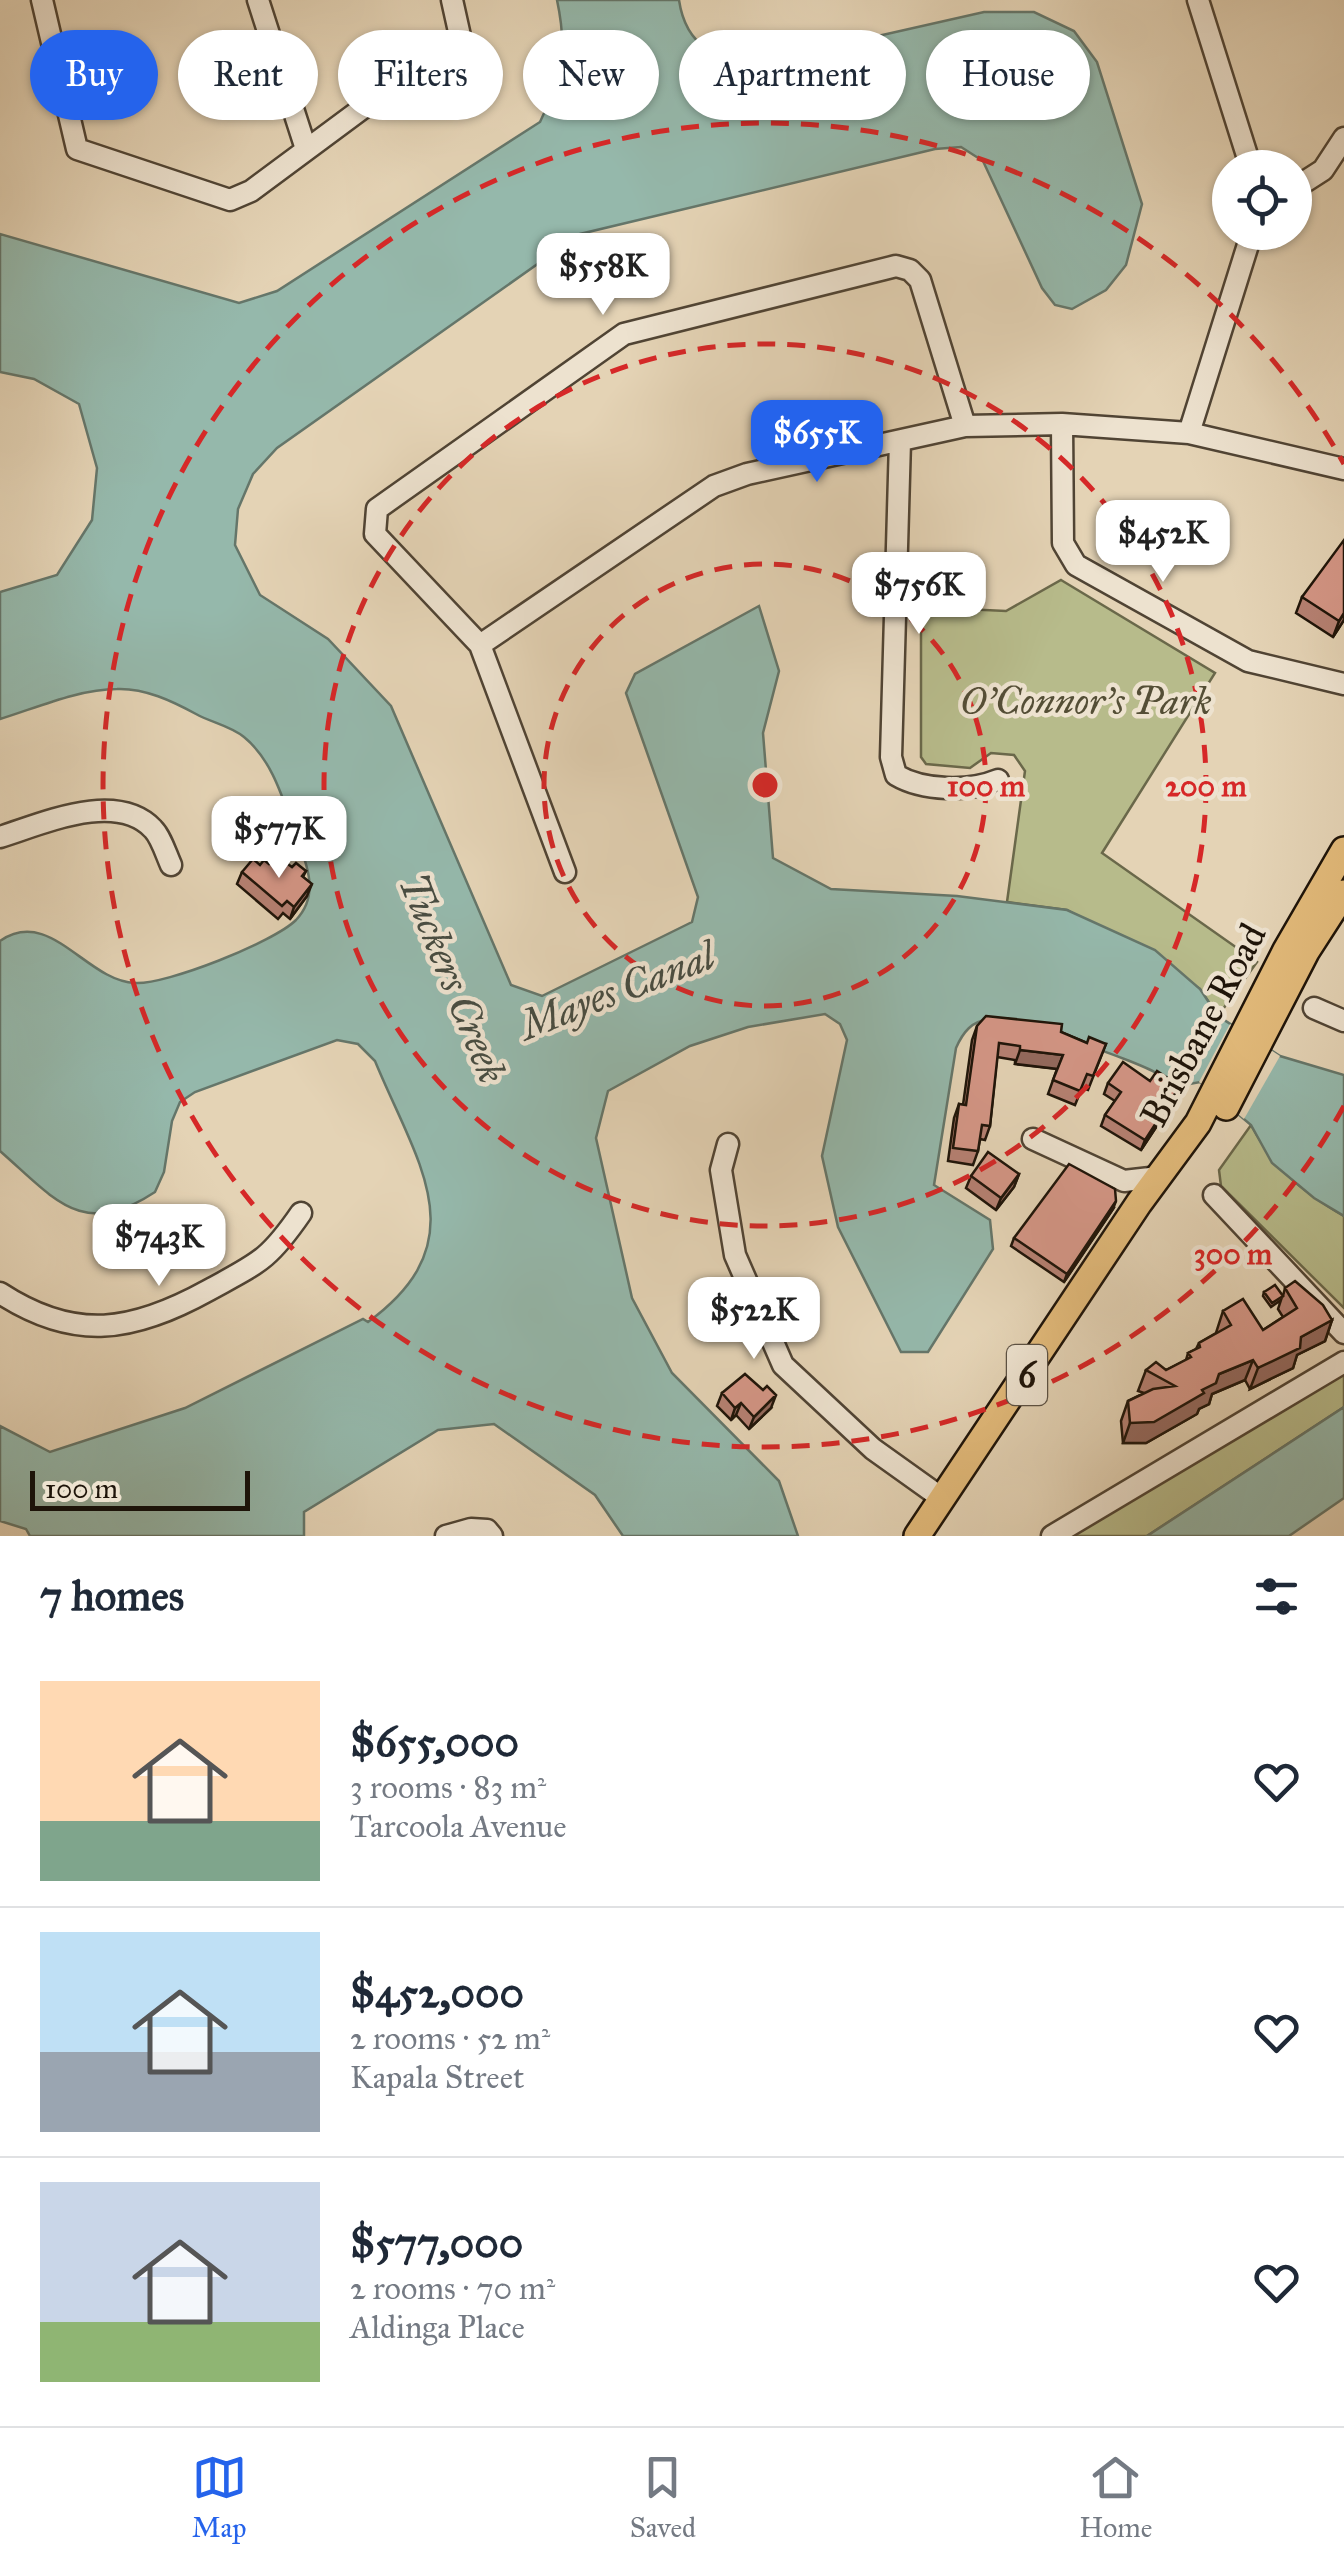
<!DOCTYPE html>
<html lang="en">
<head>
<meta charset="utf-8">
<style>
  :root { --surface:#fff; --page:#f6f6f7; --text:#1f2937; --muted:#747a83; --line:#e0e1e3; --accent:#2563eb }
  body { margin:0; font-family:"IM FELL Great Primer",serif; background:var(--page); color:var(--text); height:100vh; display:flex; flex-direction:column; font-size:38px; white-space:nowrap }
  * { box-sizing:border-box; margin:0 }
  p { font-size:32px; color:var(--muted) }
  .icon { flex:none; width:55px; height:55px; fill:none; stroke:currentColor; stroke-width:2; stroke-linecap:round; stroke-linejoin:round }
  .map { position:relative; height:1536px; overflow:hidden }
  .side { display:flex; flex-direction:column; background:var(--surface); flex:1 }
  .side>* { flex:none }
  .guide { position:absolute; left:30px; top:30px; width:1285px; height:90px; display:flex; gap:20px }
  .tools { position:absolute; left:1212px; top:150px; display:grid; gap:20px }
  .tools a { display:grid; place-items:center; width:100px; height:100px; border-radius:50%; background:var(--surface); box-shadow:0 2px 8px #0004; font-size:50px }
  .scale { position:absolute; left:30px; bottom:25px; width:220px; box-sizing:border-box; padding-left:10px; border:5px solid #1e1409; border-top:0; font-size:28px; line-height:35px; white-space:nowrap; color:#1e1409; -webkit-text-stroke:8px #ede2cf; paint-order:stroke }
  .price { position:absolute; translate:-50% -85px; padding:0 22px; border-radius:20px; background:#fff; color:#222; font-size:32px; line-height:65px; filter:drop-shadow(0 2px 5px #0008) }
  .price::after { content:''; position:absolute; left:50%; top:60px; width:30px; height:22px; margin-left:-15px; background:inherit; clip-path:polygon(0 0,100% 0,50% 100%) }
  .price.active { background:var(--accent); color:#fff }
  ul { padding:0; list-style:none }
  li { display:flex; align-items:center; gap:30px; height:250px; padding:0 40px }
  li+li { border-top:2px solid var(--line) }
  li span { display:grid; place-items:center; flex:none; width:280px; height:200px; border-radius:0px; color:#555 }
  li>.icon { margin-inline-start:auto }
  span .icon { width:120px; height:120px; fill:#fffc; stroke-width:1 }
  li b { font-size:42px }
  h2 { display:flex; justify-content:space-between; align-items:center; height:120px; padding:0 40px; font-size:42px }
  .pill { padding:0 35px; border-radius:45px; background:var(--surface); box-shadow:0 2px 8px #0004; font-size:35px; line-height:90px }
  .pill.active { background:var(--accent); color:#fff }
  .menu { display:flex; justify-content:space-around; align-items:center; height:140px; border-top:2px solid var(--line); background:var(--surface); font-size:28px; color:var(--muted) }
  .menu a { display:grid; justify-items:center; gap:5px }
  .menu .active { color:var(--accent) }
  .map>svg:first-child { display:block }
  .green { fill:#b7bb8b; stroke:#6a684a; stroke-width:2.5 }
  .water { fill:#95b8ab; stroke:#65766a; stroke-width:2.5 }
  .pier { fill:#e4d3b5 }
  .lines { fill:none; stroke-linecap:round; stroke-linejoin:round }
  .minor-casing { stroke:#504434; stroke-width:25 }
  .major-casing { stroke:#1e1409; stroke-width:30 }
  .minor { stroke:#ede2cf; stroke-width:20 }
  .major { stroke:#e2ba7a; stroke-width:25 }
  .wall { fill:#b68173; stroke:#1e1409; stroke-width:2.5 }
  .shaded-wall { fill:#94695e; stroke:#1e1409; stroke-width:2.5 }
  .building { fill:#d49686; stroke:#1e1409; stroke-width:2.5 }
  .ring { fill:none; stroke:#d62828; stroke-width:5; stroke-dasharray:18 12 }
  .labels { text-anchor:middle; stroke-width:9; stroke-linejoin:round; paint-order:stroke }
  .shield { fill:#ede2cf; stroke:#5c5244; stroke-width:2.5 }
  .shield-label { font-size:35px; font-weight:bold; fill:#1e1409 }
  .park-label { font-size:38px; font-style:italic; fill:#544e36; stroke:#ede2cf }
  .street-label { font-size:38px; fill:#1e1409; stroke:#ede2cf }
  .water-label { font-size:40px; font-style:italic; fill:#484d42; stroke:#ede2cf }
  .centre { fill:#d62828; stroke:#ede2cf; stroke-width:5 }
  .ring-label { font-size:30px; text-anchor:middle; font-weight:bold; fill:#d62828; stroke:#ede2cf; stroke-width:9; stroke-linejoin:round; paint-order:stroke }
</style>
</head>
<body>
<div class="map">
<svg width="1344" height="1536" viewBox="0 0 1344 1536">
  <rect width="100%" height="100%" fill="#e4d3b5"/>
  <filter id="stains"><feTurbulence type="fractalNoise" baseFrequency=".002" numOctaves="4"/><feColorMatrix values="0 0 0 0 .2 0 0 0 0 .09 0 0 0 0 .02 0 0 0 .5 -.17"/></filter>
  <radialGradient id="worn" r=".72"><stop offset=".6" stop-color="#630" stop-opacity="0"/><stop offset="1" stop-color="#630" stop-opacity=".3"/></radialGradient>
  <!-- green -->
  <path class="green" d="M1061 580 1215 673 1102 853 1257 962 1218 1016 1200 989 1067 910 1007 902 1025 771 1014 755 991 753 970 768 926 764 921 757V607L1006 611Z
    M1251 1125C1275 1169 1300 1190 1344 1216V1308L1221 1186 1219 1170Z
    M1344 1370V1407L1147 1536H1066Z"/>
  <!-- water -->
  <path class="water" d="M557 0H679C686 48 719 62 763 62L984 12H1034L1074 31 1097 62 1142 204 1126 265 1106 290 1072 309 1055 305 1042 288 983 161 961 147 935 149 580 234 277 448 253 474 238 509 235 545 260 595 328 639 391 706 511 985 542 996 692 922 698 897 626 693 635 674 759 606 779 671 763 733 773 858 831 889 957 896 1067 910 1155 950 1200 989 1218 1016 1280 1056 1344 1075V1216L1314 1198 1272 1163 1251 1125 1200 1082 1168 1088C1165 1083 1163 1078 1159 1075 1145 1063 1006 1016 989 1019 972 1021 963 1032 956 1048L934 1185 990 1220 993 1249 928 1352H901L838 1227 822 1156 847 1040 840 1024 825 1014 748 1027 690 1046 608 1091 596 1138 632 1298 672 1373 779 1481 798 1536H623L595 1495 494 1424 438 1430 304 1512V1536H30L26 1529 0 1521V1426L50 1452 185 1408 363 1319 368 1322C479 1241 417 1163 375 1061L358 1044 337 1040 195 1092 180 1102 172 1121 164 1172 155 1192C82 1240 55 1199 0 1151V941C50 906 86 981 135 983 166 985 274 942 296 920 318 897 309 870 299 843 285 807 275 762 244 737 231 726 210 722 196 714 172 701 145 688 117 689 79 689 36 708 0 719V592L57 575 92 520 97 468 79 404 34 379 0 372V234L239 303 277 291 540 122C562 75 568 52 557 0Z
    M1344 1407V1498L1289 1536H1147Z"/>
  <!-- pier -->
  <path class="pier" d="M1230 1024 1280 1056 1244 1119 1199 1082Z"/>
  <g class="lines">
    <defs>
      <path id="minor" d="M42 0 77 149 230 200 251 191 460 36 452 0
        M258 0 306 149
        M1198 0 1251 168
        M1295 188 1323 170 1344 138
        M1062 424 1063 543 1076 565 1248 661 1344 684
        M1189 433 1252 232
        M900 441 891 757 896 775C923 791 969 792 998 780
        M480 645 714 486 747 474 965 426 1062 424 1189 433 1344 469
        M0 837C42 824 116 790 153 829 161 837 166 854 171 865
        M565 872 480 645 375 534 377 509 624 334 896 266 910 270 920 280 965 426
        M1314 1008 1344 1021
        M1033 1139 1124 1181 1159 1177
        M728 1144 721 1170 735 1255 783 1365 873 1449 943 1499
        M1214 1195 1344 1333
        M0 1293C75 1342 133 1332 209 1290 258 1263 268 1261 301 1213
        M446 1536 471 1529 487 1530 492 1536
        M1052 1536 1344 1362"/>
      <path id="major" d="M1226 1107 1306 952 1344 893
        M917 1536 1139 1203 1198 1123 1286 950 1344 850"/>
    </defs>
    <!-- minor casing -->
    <use href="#minor" class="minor-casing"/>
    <!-- major casing -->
    <use href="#major" class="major-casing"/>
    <!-- minor -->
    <use href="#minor" class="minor"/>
    <!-- major -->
    <use href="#major" class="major"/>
  </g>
  <!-- wall -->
  <path class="wall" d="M1302 597 1344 620 1333 637 1296 613Z
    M269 864 280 868 292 867 306 871 303 877 307 896 290 919 283 913 278 919 237 884 242 872 260 865Z
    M977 1026 1061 1032 1087 1043 1106 1044 1088 1090 1082 1088 1075 1105 1048 1094 1057 1069 1015 1064V1060L997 1057 990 1126 985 1140 980 1139 978 1151 973 1165 948 1161 954 1118 959 1104 963 1105 972 1040Z
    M1150 1081 1176 1097 1141 1150 1101 1126 1105 1115 1115 1101 1104 1094 1108 1083Z
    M1019 1174 1014 1187 996 1210 966 1188 971 1176Z
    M1113 1209 1064 1282 1011 1246 1014 1238Z
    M1285 1288 1332 1320 1325 1341 1297 1355 1293 1368 1250 1389 1245 1380 1212 1394 1209 1404 1199 1409 1197 1414 1146 1443H1123L1121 1421 1128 1401 1144 1393 1138 1391 1146 1370H1166L1186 1360 1188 1353 1196 1349 1199 1343 1216 1333 1223 1311 1263 1330 1283 1317 1278 1309 1281 1300 1271 1307 1263 1296 1264 1292 1283 1296Z
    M722 1393 771 1408 749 1429 736 1415 731 1420 717 1406Z"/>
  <!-- shaded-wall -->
  <path class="shaded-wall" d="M1344 613V620L1333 637 1339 621Z
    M312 884 307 896 290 919 294 907Z
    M1020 1050 1063 1055 1058 1069 1015 1064Z
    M1180 1086 1176 1097 1141 1150 1145 1140Z
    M1019 1174 1014 1187 996 1210 1001 1198Z
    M1116 1201 1113 1209 1064 1282 1067 1274Z
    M1332 1320 1325 1341 1297 1355 1293 1368 1250 1389 1258 1368 1301 1337Z
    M1253 1360 1245 1380 1212 1394 1209 1404 1199 1409 1197 1414 1146 1443H1123L1130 1423 1202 1390 1219 1374Z
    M776 1395 771 1408 749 1429 754 1417Z
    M741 1403 736 1415 731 1420 735 1408Z"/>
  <!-- building -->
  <path class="building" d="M1344 540V613L1339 621 1302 597Z
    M253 859 260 865 264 860 269 864 272 861 280 868 285 862 292 867 296 863 306 871 302 876 312 884 294 907 287 901 282 906 242 872Z
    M986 1016 1062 1024 1061 1032 1087 1043 1089 1037 1106 1044 1093 1076 1087 1074 1080 1091 1053 1080 1063 1055 1020 1050V1046L999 1043 990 1126 982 1125 978 1151 953 1148 959 1104 966 1105 977 1026Z
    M1123 1062 1150 1081 1157 1071 1180 1086 1145 1140 1105 1115 1121 1092 1108 1083Z
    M988 1152 1019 1174 1001 1198 971 1176Z
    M1069 1164 1115 1189 1116 1201 1067 1274 1014 1238Z
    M1295 1281 1323 1305 1332 1320 1301 1337 1300 1348 1258 1368 1253 1360 1219 1374 1216 1383 1202 1390 1204 1393 1154 1422 1130 1423 1128 1401 1153 1389 1175 1386 1146 1370 1156 1362 1166 1370 1191 1357 1188 1353 1200 1347 1199 1343 1231 1325 1223 1311 1243 1299 1263 1330 1297 1308 1285 1288Z
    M1275 1285 1283 1296 1272 1303 1264 1292Z
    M745 1374 763 1390 767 1386 776 1395 754 1417 741 1403 735 1408 722 1393Z"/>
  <!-- distance rings -->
  <g class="ring">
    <circle cx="765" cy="785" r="221"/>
    <circle cx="765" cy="785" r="441"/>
    <path d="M1344 1106A662 662 0 1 1 1344 464"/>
  </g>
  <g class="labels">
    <!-- shield labels -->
    <rect class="shield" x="1007" y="1345" width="40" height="60" rx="8"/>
    <g class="shield-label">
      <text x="1027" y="1387">6</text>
    </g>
    <!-- park labels -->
    <g class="park-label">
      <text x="1086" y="714">O'Connor's Park</text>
    </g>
    <!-- street labels -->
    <g class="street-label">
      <text transform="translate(1203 1025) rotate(-62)" y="13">Brisbane Road</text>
    </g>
    <!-- water labels -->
    <g class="water-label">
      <text transform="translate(453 978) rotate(68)" y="14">Tuckers Creek</text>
      <text transform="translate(617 990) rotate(-21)" y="14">Mayes Canal</text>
    </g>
  </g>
  <circle cx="765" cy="785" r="15" class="centre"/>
  <g class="ring-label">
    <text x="986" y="796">100 m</text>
    <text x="1206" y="796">200 m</text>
    <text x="1233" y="1264">300 m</text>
  </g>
  <rect width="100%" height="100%" filter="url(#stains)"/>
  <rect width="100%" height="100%" fill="url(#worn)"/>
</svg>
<div class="tools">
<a><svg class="icon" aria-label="locate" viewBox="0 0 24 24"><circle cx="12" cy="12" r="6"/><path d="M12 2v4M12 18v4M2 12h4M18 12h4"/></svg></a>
</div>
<div class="scale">100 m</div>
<b class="price" style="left:603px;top:318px">$558K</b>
<b class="price active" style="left:817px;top:485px">$655K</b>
<b class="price" style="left:1163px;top:585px">$452K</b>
<b class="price" style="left:919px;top:637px">$756K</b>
<b class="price" style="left:279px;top:881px">$577K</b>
<b class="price" style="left:159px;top:1289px">$743K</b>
<b class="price" style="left:754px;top:1362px">$522K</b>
<div class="guide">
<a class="pill active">Buy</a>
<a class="pill">Rent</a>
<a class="pill">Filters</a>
<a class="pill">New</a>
<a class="pill">Apartment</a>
<a class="pill">House</a>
</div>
</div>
<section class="side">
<h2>7 homes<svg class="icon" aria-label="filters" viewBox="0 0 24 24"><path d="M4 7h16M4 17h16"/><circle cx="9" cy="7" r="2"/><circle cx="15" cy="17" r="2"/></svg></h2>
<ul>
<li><span style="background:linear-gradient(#ffd9b3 70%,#7fa58c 0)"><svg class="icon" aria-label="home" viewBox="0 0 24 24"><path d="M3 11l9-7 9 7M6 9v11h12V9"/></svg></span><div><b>$655,000</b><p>3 rooms · 83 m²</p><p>Tarcoola Avenue</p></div><svg class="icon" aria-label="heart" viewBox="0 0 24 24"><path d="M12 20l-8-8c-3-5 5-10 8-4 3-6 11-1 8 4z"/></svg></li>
<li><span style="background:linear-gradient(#bfe0f5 60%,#9aa5b1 0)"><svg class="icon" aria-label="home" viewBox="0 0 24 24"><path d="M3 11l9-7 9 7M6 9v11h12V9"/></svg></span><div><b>$452,000</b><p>2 rooms · 52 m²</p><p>Kapala Street</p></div><svg class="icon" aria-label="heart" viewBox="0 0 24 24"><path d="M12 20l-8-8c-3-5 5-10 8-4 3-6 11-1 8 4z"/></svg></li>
<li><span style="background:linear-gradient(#c9d6e8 70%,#8fb573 0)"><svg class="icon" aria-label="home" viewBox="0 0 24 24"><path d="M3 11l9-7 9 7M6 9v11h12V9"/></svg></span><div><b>$577,000</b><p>2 rooms · 70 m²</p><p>Aldinga Place</p></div><svg class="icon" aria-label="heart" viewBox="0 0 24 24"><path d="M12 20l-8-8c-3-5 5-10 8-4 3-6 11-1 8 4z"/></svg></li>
</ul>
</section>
<nav class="menu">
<a class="active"><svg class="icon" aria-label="map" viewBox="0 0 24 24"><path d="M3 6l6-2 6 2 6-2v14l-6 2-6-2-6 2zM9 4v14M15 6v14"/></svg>Map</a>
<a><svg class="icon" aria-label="saved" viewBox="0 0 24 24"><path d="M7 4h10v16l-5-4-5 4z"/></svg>Saved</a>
<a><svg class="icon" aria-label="home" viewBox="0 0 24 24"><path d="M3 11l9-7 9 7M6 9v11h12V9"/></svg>Home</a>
</nav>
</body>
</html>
